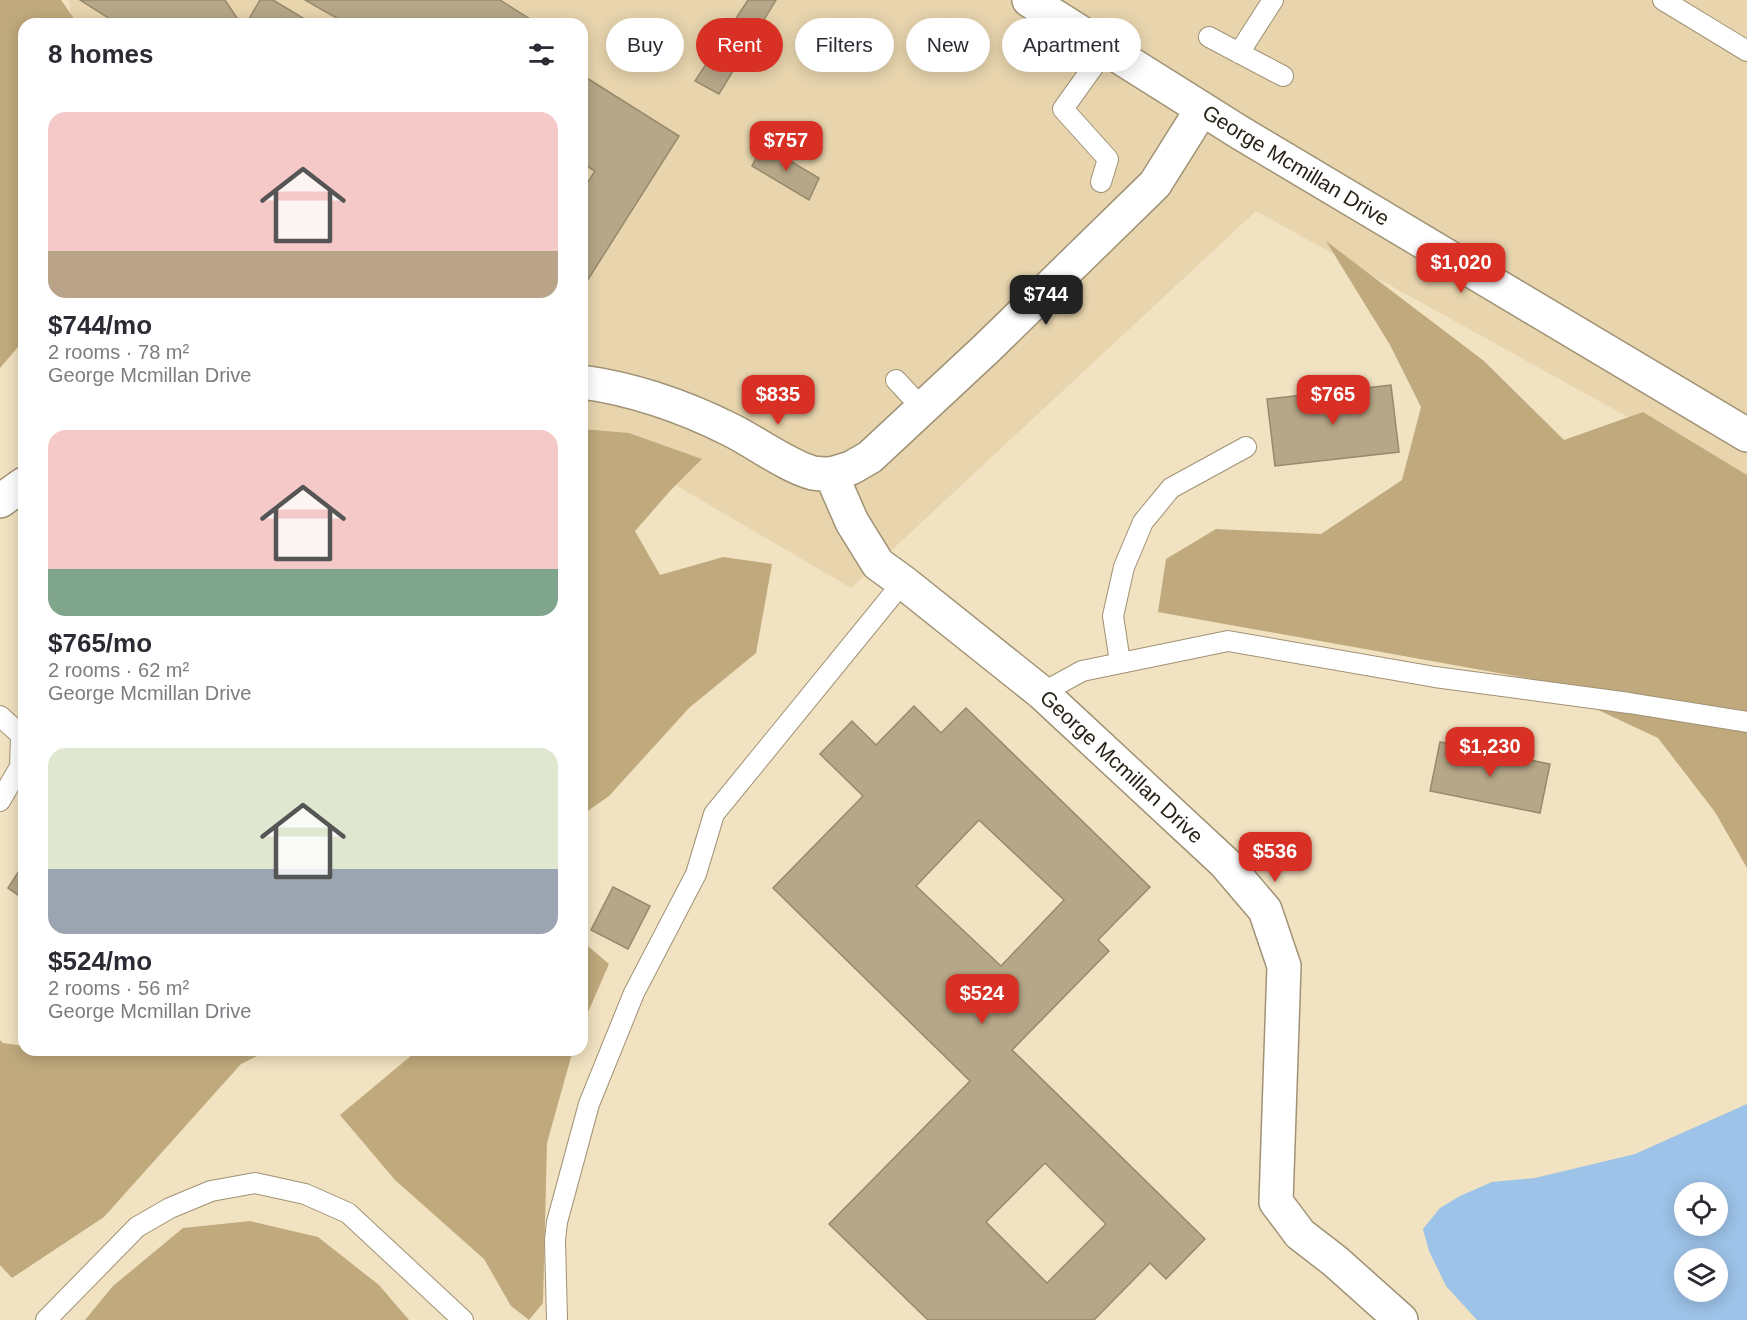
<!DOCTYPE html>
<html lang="en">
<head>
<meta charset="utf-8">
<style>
  :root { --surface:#fff; --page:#f2f2f3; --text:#2b2b33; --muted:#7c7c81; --accent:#d93025 }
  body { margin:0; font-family:Arial,sans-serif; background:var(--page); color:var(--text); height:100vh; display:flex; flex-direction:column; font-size:22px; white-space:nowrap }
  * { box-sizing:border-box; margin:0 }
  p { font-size:20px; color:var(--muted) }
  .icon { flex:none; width:33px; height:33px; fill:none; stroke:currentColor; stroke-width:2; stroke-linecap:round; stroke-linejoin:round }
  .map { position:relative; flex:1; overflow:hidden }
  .drawer { position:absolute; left:18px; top:18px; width:570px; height:1038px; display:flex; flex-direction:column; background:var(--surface); border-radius:18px; box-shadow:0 3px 15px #0003 }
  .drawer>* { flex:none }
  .banner { position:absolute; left:606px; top:18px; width:570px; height:54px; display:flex; gap:12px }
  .controls { position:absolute; left:1674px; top:1182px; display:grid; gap:12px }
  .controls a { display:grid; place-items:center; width:54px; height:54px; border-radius:50%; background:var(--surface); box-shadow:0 3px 15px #0003; font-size:30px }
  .price { position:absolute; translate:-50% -51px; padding:0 14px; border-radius:12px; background:var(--accent); color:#fff; font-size:20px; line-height:39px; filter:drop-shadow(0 2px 3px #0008) }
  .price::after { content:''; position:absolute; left:50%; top:36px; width:18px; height:14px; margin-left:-9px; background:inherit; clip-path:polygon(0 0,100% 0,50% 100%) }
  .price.selected { background:#222; color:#fff }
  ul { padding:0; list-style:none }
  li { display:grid; align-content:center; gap:12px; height:318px; padding:0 30px }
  li span { display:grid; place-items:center; height:186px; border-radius:18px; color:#555 }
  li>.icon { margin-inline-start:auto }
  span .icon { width:108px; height:108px; fill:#fffc; stroke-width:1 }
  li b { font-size:26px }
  h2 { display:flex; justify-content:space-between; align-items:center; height:72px; padding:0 30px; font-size:26px }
  .chip { padding:0 21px; border-radius:27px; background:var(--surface); box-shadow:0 3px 15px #0003; font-size:21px; line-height:54px }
  .chip.selected { background:var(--accent); color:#fff }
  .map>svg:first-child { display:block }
  .built { fill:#e8d5ae }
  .forest { fill:#c0aa7d }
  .water { fill:#9dc3e8; fill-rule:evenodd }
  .building { fill:#b6a788; stroke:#97896b; stroke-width:1.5; fill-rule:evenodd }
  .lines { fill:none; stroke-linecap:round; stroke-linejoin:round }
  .service-casing { stroke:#a09274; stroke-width:22 }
  .minor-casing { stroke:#a09274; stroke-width:36 }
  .tertiary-casing { stroke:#a09274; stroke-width:36 }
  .service { stroke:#fff; stroke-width:20 }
  .minor { stroke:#fff; stroke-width:33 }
  .tertiary { stroke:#fff; stroke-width:33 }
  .labels { text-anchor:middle; stroke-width:4.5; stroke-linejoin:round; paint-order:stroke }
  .street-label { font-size:21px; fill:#282216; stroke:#ffefce }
</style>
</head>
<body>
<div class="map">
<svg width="1747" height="1320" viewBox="0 0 1747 1320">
  <rect width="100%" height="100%" fill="#f1e2c1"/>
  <!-- built -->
  <path class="built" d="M69 0H1747V483L1256 211 851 588 582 430V24H72Z"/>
  <!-- forest -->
  <path class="forest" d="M0 0H61L78 24H24V340L0 368Z
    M1326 241 1484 361 1564 440 1643 412 1747 475V868L1715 812 1658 738 1532 679 1158 612 1166 559 1216 529 1321 534 1402 480 1421 407 1390 345Z
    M582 429 629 433 702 459 670 491 635 531 660 575 723 557 772 564 756 653 689 708 609 796 582 815Z
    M582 941 609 964 582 1026Z
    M0 1040 3 1043 24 1046V1050H269L241 1064 104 1217 12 1278 0 1265Z
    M418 1050H573L547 1143 543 1303 529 1320 511 1306 484 1259 395 1180 340 1115Z
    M250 1221 318 1237 379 1285 409 1320H85L113 1286 183 1228Z"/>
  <!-- water -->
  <path class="water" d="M1747 1104V1320H1477L1446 1286 1429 1251 1423 1229 1440 1208 1460 1196 1492 1182 1535 1178 1635 1154ZM1684 1192H1718V1226H1684ZM1684 1258H1718V1292H1684Z"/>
  <!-- building -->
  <path class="building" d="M80 0H225L241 24H118Z
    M260 0H273L313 24H246Z
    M305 0H500L538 24H347Z
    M748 0H776L719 94 695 81Z
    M582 75 679 136 582 289V191L595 171 582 163Z
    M763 145 819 178 809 200 752 166Z
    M1391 385 1399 452 1275 466 1267 399Z
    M914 706 941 733 966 708 1150 887 1098 940 1109 951 1012 1050 1205 1239 1166 1279 1150 1263 1094 1320H928L829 1224 970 1081 773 888 863 796 820 754 852 721 876 745ZM979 820 1064 900 1001 966 916 886ZM1045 1163 1106 1224 1047 1283 986 1222Z
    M1440 742 1550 764 1540 813 1430 791Z
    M24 863V899L8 888Z
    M613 887 650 906 628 949 591 930Z"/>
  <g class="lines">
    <defs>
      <path id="service" d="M1663 0 1747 51
        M1209 37 1283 76
        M1239 53 1273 0
        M1101 182 1108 159 1063 109 1106 49
        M896 380 922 408
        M1120 662 1113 616 1124 567 1143 522 1171 488 1246 447
        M1042 693 1082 671 1228 641 1435 677 1629 703 1747 722
        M0 716 21 735 20 767 0 801
        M46 1320 137 1227 170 1208 211 1191 255 1183 305 1194 348 1213 463 1320
        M557 1320 555 1240 557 1222 589 1104 634 993 696 874 714 814 903 582"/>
      <g id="minor">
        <path id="s1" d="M582 382C633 389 685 407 731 430 755 442 789 467 813 473 818 474 825 474 831 474L852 522 878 564 903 582 1042 693 1225 863 1265 910 1284 966 1276 1202 1300 1234 1335 1261 1401 1320"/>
        <path d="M831 474 851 468 870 457 987 348 1155 184 1202 109"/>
        <path d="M0 501 24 484"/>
      </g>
      <g id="tertiary">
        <path id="s2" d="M1029 0 1239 132 1747 435"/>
      </g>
    </defs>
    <!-- service casing -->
    <use href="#service" class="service-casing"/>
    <!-- minor casing -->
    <use href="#minor" class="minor-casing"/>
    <!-- tertiary casing -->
    <use href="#tertiary" class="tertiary-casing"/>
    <!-- service -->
    <use href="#service" class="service"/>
    <!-- minor -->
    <use href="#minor" class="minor"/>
    <!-- tertiary -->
    <use href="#tertiary" class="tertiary"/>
  </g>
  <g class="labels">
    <!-- street labels -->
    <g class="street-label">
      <text dy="7" stroke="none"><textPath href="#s2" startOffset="314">George Mcmillan Drive</textPath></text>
      <text dy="7" stroke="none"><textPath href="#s1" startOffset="687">George Mcmillan Drive</textPath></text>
    </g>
  </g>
</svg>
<div class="controls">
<a><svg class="icon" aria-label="locate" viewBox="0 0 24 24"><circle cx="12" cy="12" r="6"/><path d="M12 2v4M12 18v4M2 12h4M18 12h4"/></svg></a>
<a><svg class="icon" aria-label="layers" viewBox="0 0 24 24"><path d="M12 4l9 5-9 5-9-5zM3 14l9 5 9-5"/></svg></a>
</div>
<b class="price" style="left:786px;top:172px">$757</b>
<b class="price" style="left:1461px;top:294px">$1,020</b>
<b class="price selected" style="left:1046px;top:326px">$744</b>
<b class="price" style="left:778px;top:426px">$835</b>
<b class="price" style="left:1333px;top:426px">$765</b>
<b class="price" style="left:1490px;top:778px">$1,230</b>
<b class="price" style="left:1275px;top:883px">$536</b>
<b class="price" style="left:982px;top:1025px">$524</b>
<div class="banner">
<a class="chip">Buy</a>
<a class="chip selected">Rent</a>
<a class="chip">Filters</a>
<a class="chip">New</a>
<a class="chip">Apartment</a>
</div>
<section class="drawer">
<h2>8 homes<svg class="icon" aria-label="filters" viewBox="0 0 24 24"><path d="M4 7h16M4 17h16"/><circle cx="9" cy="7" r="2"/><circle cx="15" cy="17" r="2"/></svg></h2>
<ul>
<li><span style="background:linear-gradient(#f6c9c9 75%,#b9a48a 0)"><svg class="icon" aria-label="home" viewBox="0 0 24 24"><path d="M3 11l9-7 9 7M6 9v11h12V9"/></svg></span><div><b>$744/mo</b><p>2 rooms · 78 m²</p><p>George Mcmillan Drive</p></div></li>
<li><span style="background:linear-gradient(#f6c9c9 75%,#7fa58c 0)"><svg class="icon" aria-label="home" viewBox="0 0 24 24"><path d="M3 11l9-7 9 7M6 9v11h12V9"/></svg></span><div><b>$765/mo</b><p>2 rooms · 62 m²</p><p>George Mcmillan Drive</p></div></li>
<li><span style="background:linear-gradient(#dfe7d0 65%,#9aa5b1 0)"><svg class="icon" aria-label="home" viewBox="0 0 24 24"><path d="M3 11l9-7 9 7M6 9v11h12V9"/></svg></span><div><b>$524/mo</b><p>2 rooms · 56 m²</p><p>George Mcmillan Drive</p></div></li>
</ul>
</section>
</div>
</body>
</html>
